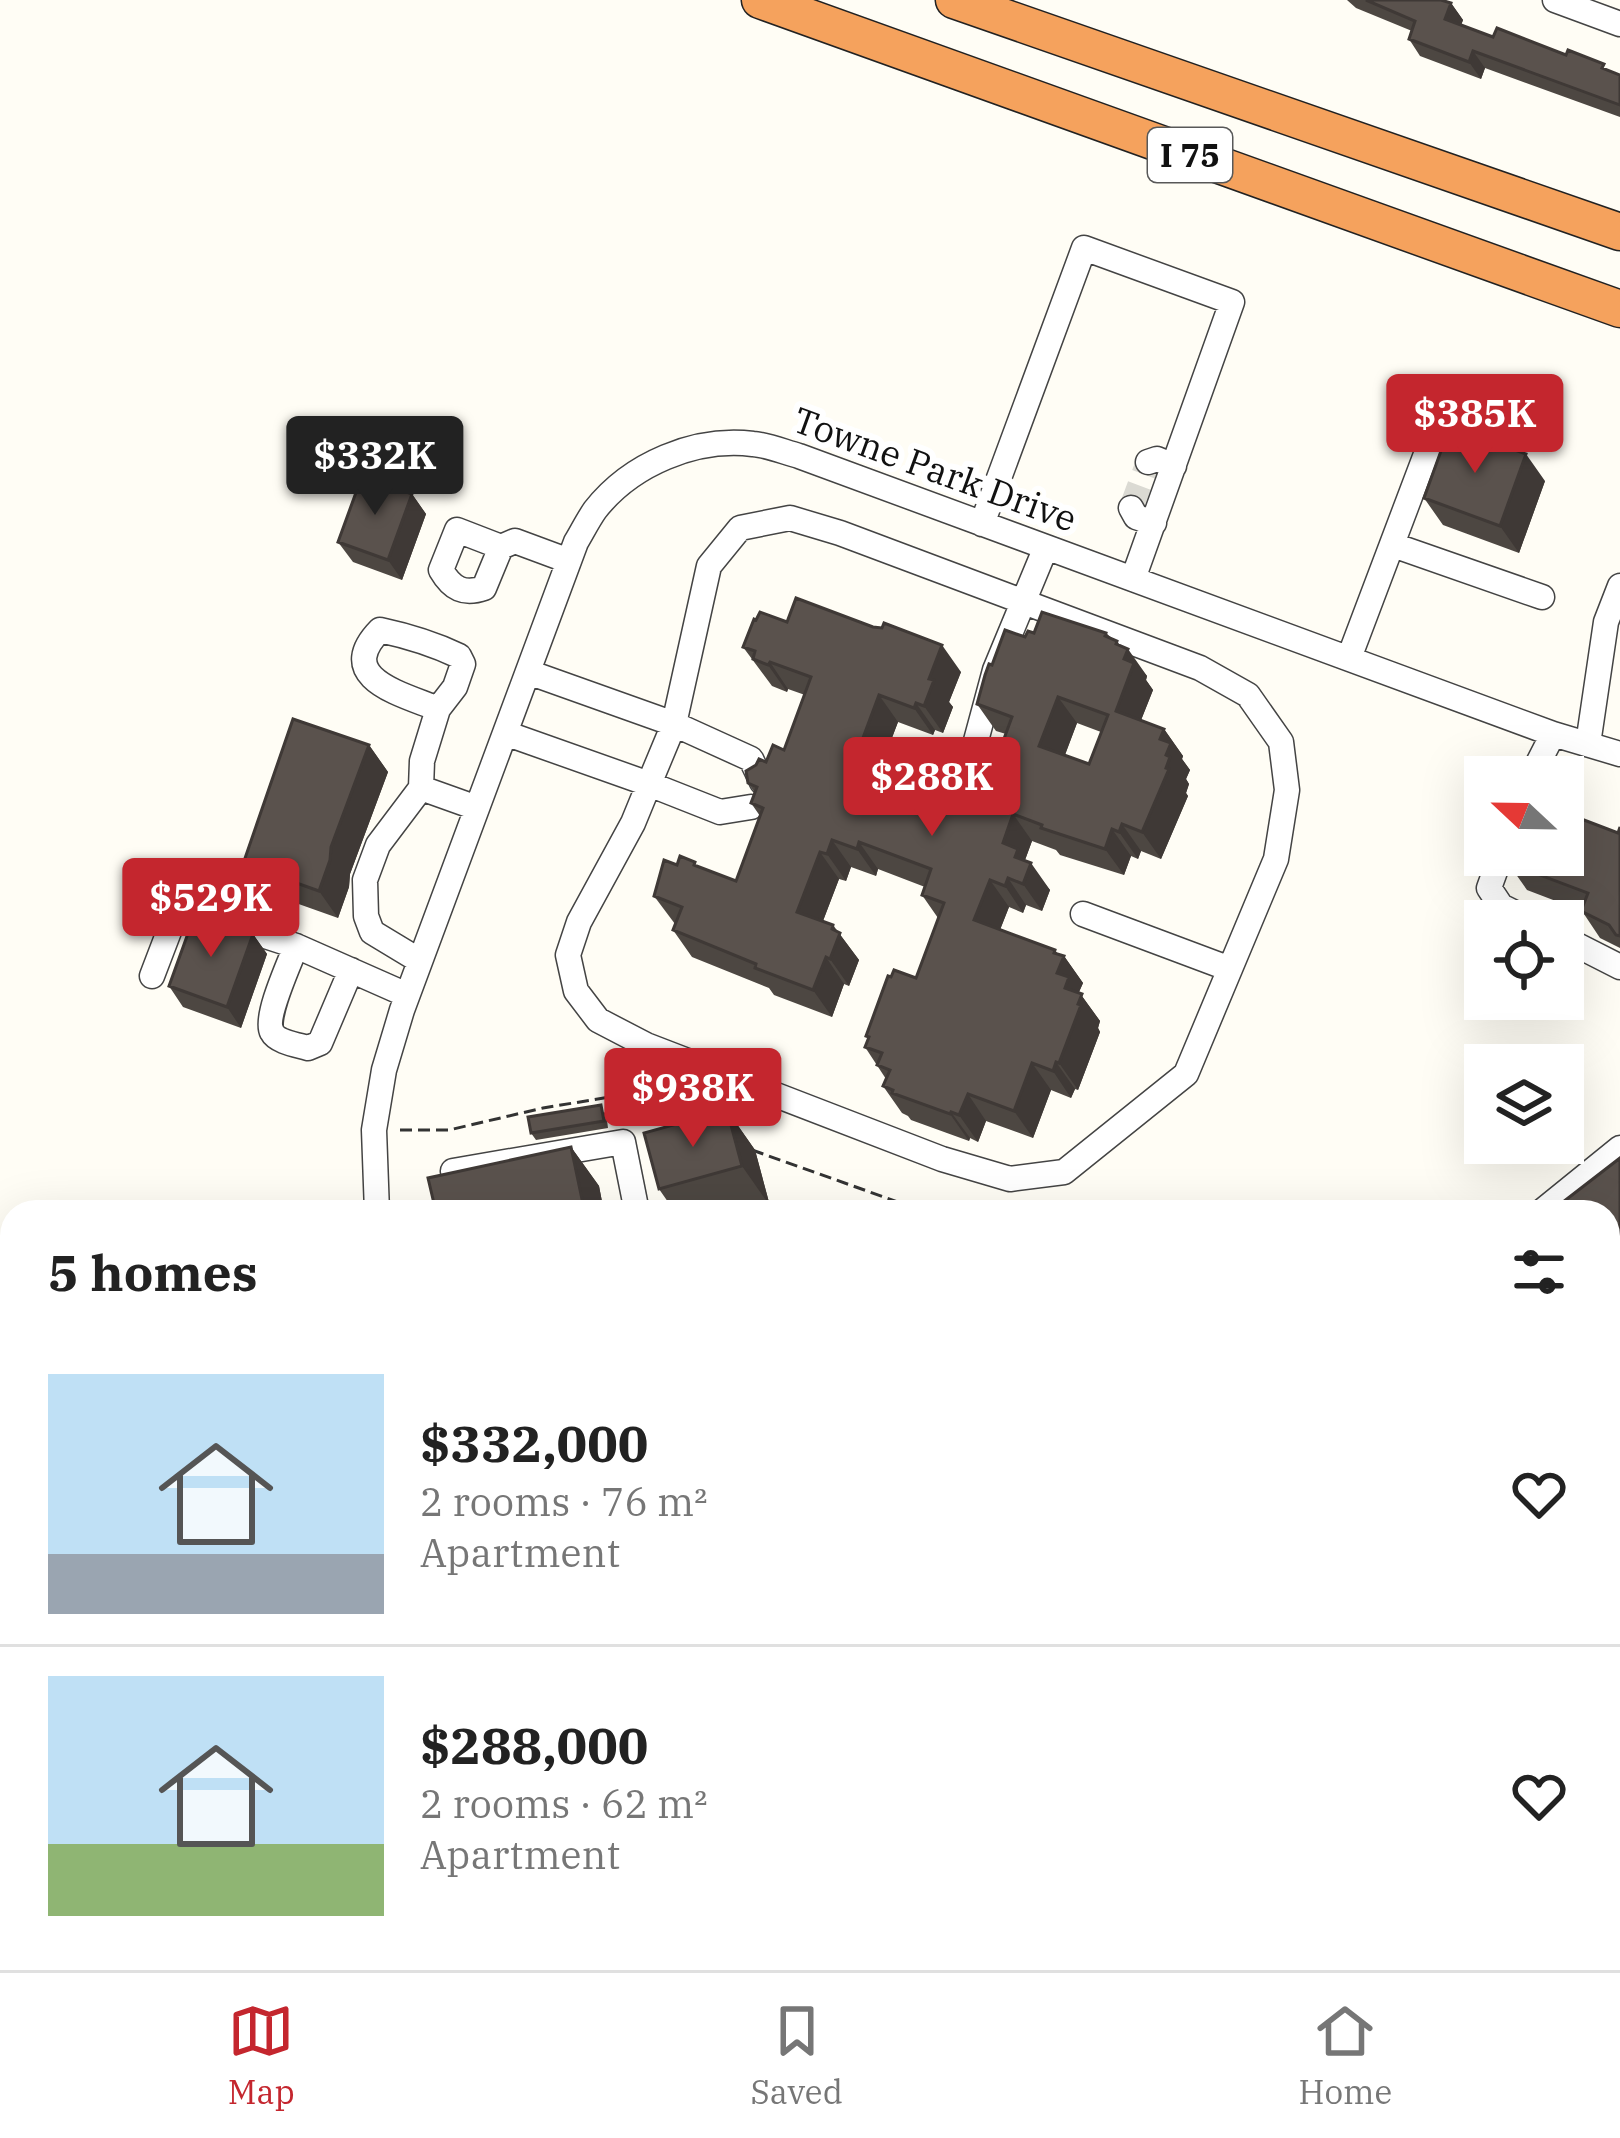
<!DOCTYPE html>
<html lang="en">
<head>
<meta charset="utf-8">
<style>
  :root { --surface:#fff; --page:#f2f2f2; --text:#222; --muted:#767676; --line:#e0e0e0; --accent:#c4262e }
  body { margin:0; font-family:"IBM Plex Serif",serif; background:var(--page); color:var(--text); height:100vh; display:flex; flex-direction:column; font-size:45px; white-space:nowrap }
  * { box-sizing:border-box; margin:0 }
  p { font-size:39px; color:var(--muted) }
  .icon { flex:none; width:66px; height:66px; fill:none; stroke:currentColor; stroke-width:2; stroke-linecap:round; stroke-linejoin:round }
  .map { position:relative; flex:1; overflow:hidden }
  .details { position:absolute; left:0px; top:1200px; width:1620px; height:771px; display:flex; flex-direction:column; background:var(--surface); border-radius:36px 36px 0 0; box-shadow:0 12px 48px #0002 }
  .details>* { flex:none }
  .needle { width:78px; rotate:292deg }
  .controls { position:absolute; left:1464px; top:756px; display:grid; gap:24px }
  .controls a { display:grid; place-items:center; width:120px; height:120px; border-radius:0px; background:var(--surface); box-shadow:0 12px 48px #0002; font-size:60px }
  .price { position:absolute; translate:-50% -102px; padding:0 27px; border-radius:12px; background:var(--accent); color:#fff; font-size:39px; line-height:78px; filter:drop-shadow(0 3px 6px #0008) }
  .price::after { content:''; position:absolute; left:50%; top:72px; width:36px; height:27px; margin-left:-18px; background:inherit; clip-path:polygon(0 0,100% 0,50% 100%) }
  .price.on { background:#222; color:#fff }
  ul { padding:0; list-style:none }
  li { display:flex; align-items:center; gap:36px; height:300px; padding:0 48px }
  li+li { border-top:3px solid var(--line) }
  li span { display:grid; place-items:center; flex:none; width:336px; height:240px; border-radius:0px; color:#555 }
  li>.icon { margin-inline-start:auto }
  span .icon { width:144px; height:144px; fill:#fffc; stroke-width:1 }
  li b { font-size:51px }
  h2 { display:flex; justify-content:space-between; align-items:center; height:144px; padding:0 48px; font-size:51px }
  .tab-bar { display:flex; justify-content:space-around; align-items:center; height:168px; border-top:3px solid var(--line); background:var(--surface); font-size:33px; color:var(--muted) }
  .tab-bar a { display:grid; justify-items:center; gap:6px }
  .tab-bar .on { color:var(--accent) }
  .map>svg:first-child { display:block }
  .lines { fill:none; stroke-linecap:round; stroke-linejoin:round }
  .minor-tunnel { stroke:#dbdad3; stroke-width:24; stroke-dasharray:24 12; stroke-linecap:butt }
  .minor-casing { stroke:#444; stroke-width:27 }
  .highway-casing { stroke:#222; stroke-width:39 }
  .path { stroke:#333; stroke-width:3; stroke-dasharray:12 6; stroke-linecap:butt }
  .minor { stroke:#fff; stroke-width:24 }
  .highway { stroke:#f5a25d; stroke-width:36 }
  .wall { fill:#4d4742; fill-rule:evenodd }
  .shaded-wall { fill:#3f3936 }
  .building { fill:#5a524d; stroke:#3f3936; stroke-width:3; fill-rule:evenodd }
  .labels { text-anchor:middle; stroke-width:12; stroke-linejoin:round; paint-order:stroke }
  .shield { fill:#fff; stroke:#585858; stroke-width:3 }
  .shield-label { font-size:33px; font-weight:bold; fill:#111 }
  .street-label { font-size:36px; fill:#111; stroke:#fff }
</style>
</head>
<body>
<div class="map">
<svg width="1620" height="1970" viewBox="0 0 1620 1970">
  <rect width="100%" height="100%" fill="#fffdf5"/>
  <g class="lines">
    <!-- minor-tunnel -->
    <path class="minor-tunnel" d="M1131 508 1148 462"/>
    <defs>
      <path id="minor" d="M1555 0 1620 24
        M1148 462 1157 459 1174 466
        M1131 508 1136 517 1154 523
        M982 524 1084 248 1232 302 1133 579
        M1393 545 1542 597
        M501 547 484 588C464 595 452 589 441 570L457 530 501 547 515 541 569 561
        M1349 658 1445 404
        M505 733 649 784 633 823 579 922 568 955 576 991 598 1020 646 1045 942 1159 1010 1179 1064 1172 1186 1074 1276 859 1287 790 1281 742 1248 695 1200 668 840 533 790 518 740 528 709 566 674 724 528 672
        M1588 744 1606 622 1620 586
        M1531 777 1553 734
        M421 788 477 808
        M963 789 995 670 1046 547
        M751 807 720 812 649 784 674 724 751 759 762 782
        M1501 855 1489 888 1501 906 1531 921
        M1083 914 1230 969
        M1563 938 1620 967
        M296 946C290 962 264 1018 272 1032 277 1042 298 1045 308 1048L320 1043 351 970
        M420 961 372 932 366 916 365 880 378 845 421 788 422 761 438 709 455 687 463 664 459 656C434 644 408 636 380 630 333 678 402 694 438 709
        M152 976 173 921 189 911 296 946 407 995
        M453 1171 623 1142 637 1212
        M377 1212 374 1130 384 1070 402 1010 576 542C582 532 588 520 595 510 631 464 695 437 753 444 768 445 784 452 799 456L1553 734 1620 754
        M1541 1212 1620 1148
        M1608 1378 1620 1392
        M1608 1638 1620 1630
        M0 1714 12 1708
        M1608 1824 1620 1815
        M0 1903 12 1907
        M1608 1924 1620 1939
        M158 1959 189 1970
        M67 1970 71 1959
        M365 1970 369 1959
        M595 1970 599 1959
        M1035 1970 1039 1959
        M1420 1970 1434 1959"/>
      <path id="highway" d="M760 0 1620 309
        M954 0 1620 232"/>
    </defs>
    <!-- minor casing -->
    <use href="#minor" class="minor-casing"/>
    <!-- highway casing -->
    <use href="#highway" class="highway-casing"/>
    <!-- path -->
    <path class="path" d="M400 1130H449L543 1108 610 1097 632 1101 682 1122
      M752 1150 926 1212"/>
    <!-- minor -->
    <use href="#minor" class="minor"/>
    <!-- highway -->
    <use href="#highway" class="highway"/>
  </g>
  <!-- wall -->
  <path class="wall" d="M1347 0H1441L1451 3 1463 20 1461 25 1493 37 1620 75V117L1485 68 1481 79 1420 56 1409 39 1412 31 1356 8Z
    M1545 481 1519 553 1443 525 1424 498Z
    M412 494 426 514 402 580 353 562 338 542Z
    M787 622 961 672 949 702 953 707 943 733 935 730 933 735 898 722 877 777 889 790 951 813 984 793 1006 734 996 731 977 704 992 665 1025 637 1034 633H1106L1121 646 1147 676 1146 680 1153 690 1141 720 1164 729 1183 756 1182 759 1190 770 1186 779 1189 784 1186 793 1188 796 1161 859 1141 851 1138 859 1131 856 1124 875 1060 855 1056 850 1032 841 1025 860 1050 890 1042 911 1026 905 1023 913 1009 907 1000 930 1064 956 1083 983 1079 992 1100 1021 1098 1028 1100 1032 1078 1090 1075 1089 1071 1098 1051 1090 1033 1138 986 1121 978 1142 970 1138 969 1141 911 1120 908 1116 902 1113 883 1086 886 1079 865 1047 868 1039 866 1036 916 978 938 918 922 895 925 887 878 869 876 876 851 867 846 881 839 879 823 921 838 932 859 960 849 986 844 984 832 1017 774 995 769 988 692 957 673 930 675 924 654 896 677 865 699 867 736 881 760 816 751 803 755 793 748 783 766 762 784 750 805 695 788 689 787 692 772 686 743 647ZM1077 723 1101 732 1089 764 1065 755Z
    M369 745 388 772 350 874 349 887 338 918 262 891 243 864Z
    M1620 827V948L1600 938 1582 911 1527 890 1508 863 1618 833Z
    M253 934 267 954 241 1028 183 1007 169 986Z
    M727 1110 755 1150 770 1206 747 1212H675L659 1189Z
    M606 1112 608 1128 536 1140 531 1133Z
    M571 1147 599 1186 604 1212H436Z
    M1620 1660V1790L1608 1799V1670Z
    M1184 1959H1404L1391 1970H1193Z"/>
  <!-- shaded-wall -->
  <path class="shaded-wall" d="M1451 3 1463 20 1457 36 1445 19Z
    M1473 51 1485 68 1481 79 1469 62Z
    M1526 454 1545 481 1519 553 1500 526Z
    M412 494 426 514 402 580 388 560Z
    M1106 633 1124 659 1116 644 1117 641 1126 654 1128 649 1147 676 1146 680 1153 690 1134 738 1116 711 1105 636Z
    M942 645 961 672 949 702 953 707 943 733 924 706 929 679Z
    M770 662 788 689 787 692 768 665Z
    M879 695 898 722 877 777 882 783 883 781 902 808 858 772 857 754Z
    M1058 697 1077 723 1058 773 1039 746Z
    M916 703 935 730 933 735 914 708Z
    M1164 729 1183 756 1182 759 1190 770 1186 779 1189 784 1186 793 1188 796 1161 859 1142 832 1166 768 1160 739Z
    M369 745 388 772 350 874 349 887 338 918 319 891 331 847Z
    M1013 814 1032 841 1025 860 1030 866 1031 863 1050 890 1042 911 1023 884 1003 843Z
    M1122 824 1141 851 1138 859 1119 832Z
    M1112 829 1131 856 1124 875 1105 849Z
    M832 840 851 867 846 881 827 854Z
    M859 842 878 869 876 876 857 849Z
    M820 852 839 879 816 939 797 912Z
    M1008 878 1026 905 1023 913 1005 886Z
    M990 880 1009 907 993 947 974 920Z
    M833 925 859 960 849 986 830 959Z
    M253 934 267 954 241 1028 227 1007Z
    M1055 950 1062 960 1064 956 1083 983 1079 992 1100 1021 1098 1028 1100 1032 1078 1090 1059 1063 1065 988 1057 973Z
    M826 957 844 984 832 1017 813 990Z
    M1056 1062 1075 1089 1071 1098 1053 1071Z
    M1032 1063 1051 1090 1033 1138 1014 1111Z
    M968 1094 986 1121 978 1142 959 1115Z
    M727 1110 755 1150 770 1206 742 1166Z
    M951 1112 970 1138 969 1141 950 1114Z
    M571 1147 599 1186 604 1212H589L583 1204Z"/>
  <!-- building -->
  <path class="building" d="M1366 0H1441L1451 3 1445 19 1493 37 1497 28 1566 55 1568 50 1604 64 1602 68 1620 75V105L1473 51 1469 62 1409 39 1415 21Z
    M1450 426 1526 454 1500 526 1424 498Z
    M362 476 412 494 388 560 338 542Z
    M796 598 873 627 882 628 884 623 942 645 929 679 934 680 924 706 916 703 914 708 879 695 857 754 864 757 858 772 883 781 881 786 951 813 962 785 984 793 1012 717 977 704 985 675 989 664 992 665 1005 630 1025 637 1028 631 1034 633 1042 612 1106 633 1105 636 1117 641 1116 644 1128 649 1124 659 1134 663 1116 711 1164 729 1160 739 1171 743 1166 755 1170 757 1166 768 1169 769 1142 832 1122 824 1119 832 1112 829 1105 849 1041 828 1042 825 1013 814 1003 843 1018 849 1015 857 1031 863 1023 884 1008 878 1005 886 990 880 974 920 1055 950 1054 953 1064 956 1057 973 1069 977 1065 988 1082 994 1078 1004 1081 1005 1059 1063 1056 1062 1053 1071 1032 1063 1014 1111 968 1094 959 1115 951 1112 950 1114 892 1093 893 1090 883 1086 890 1070 877 1065 882 1053 865 1047 869 1037 866 1036 888 976 891 977 894 970 916 978 944 903 922 895 931 869 859 842 857 849 832 840 827 854 820 852 797 912 833 925 832 929 840 933 830 959 826 957 813 990 755 968 756 964 673 930 682 907 654 896 664 860 677 865 680 856 695 862 694 865 736 881 763 808 751 803 757 787 748 783 746 771 756 765 759 759 766 762 773 745 784 750 811 677 770 662 768 665 753 659 755 651 743 647 754 619 756 620 760 612 787 622ZM1058 697 1108 715 1089 764 1039 746Z
    M293 719 369 745 331 847 330 860 319 891 243 864Z
    M1563 812 1618 833 1620 827V936L1616 935 1609 925 1581 911 1588 893 1508 863 1511 855H1563Z
    M195 914 253 934 227 1007 169 986Z
    M601 1105 604 1121 531 1133 528 1117Z
    M727 1110 742 1166 659 1189 644 1133Z
    M571 1147 583 1204 549 1212H436L428 1178Z
    M1620 1158V1360L1608 1345V1212H1550Z
    M1620 1660V1758L1608 1768V1670Z
    M1186 1959H1365L1352 1970H1195Z"/>
  <g class="labels">
    <!-- shield labels -->
    <rect class="shield" x="1148" y="128" width="84" height="54" rx="9"/>
    <g class="shield-label">
      <text x="1190" y="167">I 75</text>
    </g>
    <!-- street labels -->
    <g class="street-label">
      <text transform="translate(935 469) rotate(20)" y="13">Towne Park Drive</text>
    </g>
  </g>
</svg>
<div class="controls">
<a><svg class="needle" viewBox="-14 -14 28 28"><path d="M0-13l5 13h-10z" fill="#e53935"/><path d="M0 13l5-13h-10z" fill="#767676"/></svg></a>
<a><svg class="icon" aria-label="locate" viewBox="0 0 24 24"><circle cx="12" cy="12" r="6"/><path d="M12 2v4M12 18v4M2 12h4M18 12h4"/></svg></a>
<a><svg class="icon" aria-label="layers" viewBox="0 0 24 24"><path d="M12 4l9 5-9 5-9-5zM3 14l9 5 9-5"/></svg></a>
</div>
<b class="price" style="left:1475px;top:476px">$385K</b>
<b class="price on" style="left:375px;top:518px">$332K</b>
<b class="price" style="left:932px;top:839px">$288K</b>
<b class="price" style="left:211px;top:960px">$529K</b>
<b class="price" style="left:693px;top:1150px">$938K</b>
<section class="details">
<h2>5 homes<svg class="icon" aria-label="filters" viewBox="0 0 24 24"><path d="M4 7h16M4 17h16"/><circle cx="9" cy="7" r="2"/><circle cx="15" cy="17" r="2"/></svg></h2>
<ul>
<li><span style="background:linear-gradient(#bfe0f5 75%,#9aa5b1 0)"><svg class="icon" aria-label="home" viewBox="0 0 24 24"><path d="M3 11l9-7 9 7M6 9v11h12V9"/></svg></span><div><b>$332,000</b><p>2 rooms · 76 m²</p><p>Apartment</p></div><svg class="icon" aria-label="heart" viewBox="0 0 24 24"><path d="M12 20l-8-8c-3-5 5-10 8-4 3-6 11-1 8 4z"/></svg></li>
<li><span style="background:linear-gradient(#bfe0f5 70%,#8fb573 0)"><svg class="icon" aria-label="home" viewBox="0 0 24 24"><path d="M3 11l9-7 9 7M6 9v11h12V9"/></svg></span><div><b>$288,000</b><p>2 rooms · 62 m²</p><p>Apartment</p></div><svg class="icon" aria-label="heart" viewBox="0 0 24 24"><path d="M12 20l-8-8c-3-5 5-10 8-4 3-6 11-1 8 4z"/></svg></li>
</ul>
</section>
</div>
<nav class="tab-bar">
<a class="on"><svg class="icon" aria-label="map" viewBox="0 0 24 24"><path d="M3 6l6-2 6 2 6-2v14l-6 2-6-2-6 2zM9 4v14M15 6v14"/></svg>Map</a>
<a><svg class="icon" aria-label="saved" viewBox="0 0 24 24"><path d="M7 4h10v16l-5-4-5 4z"/></svg>Saved</a>
<a><svg class="icon" aria-label="home" viewBox="0 0 24 24"><path d="M3 11l9-7 9 7M6 9v11h12V9"/></svg>Home</a>
</nav>
</body>
</html>
